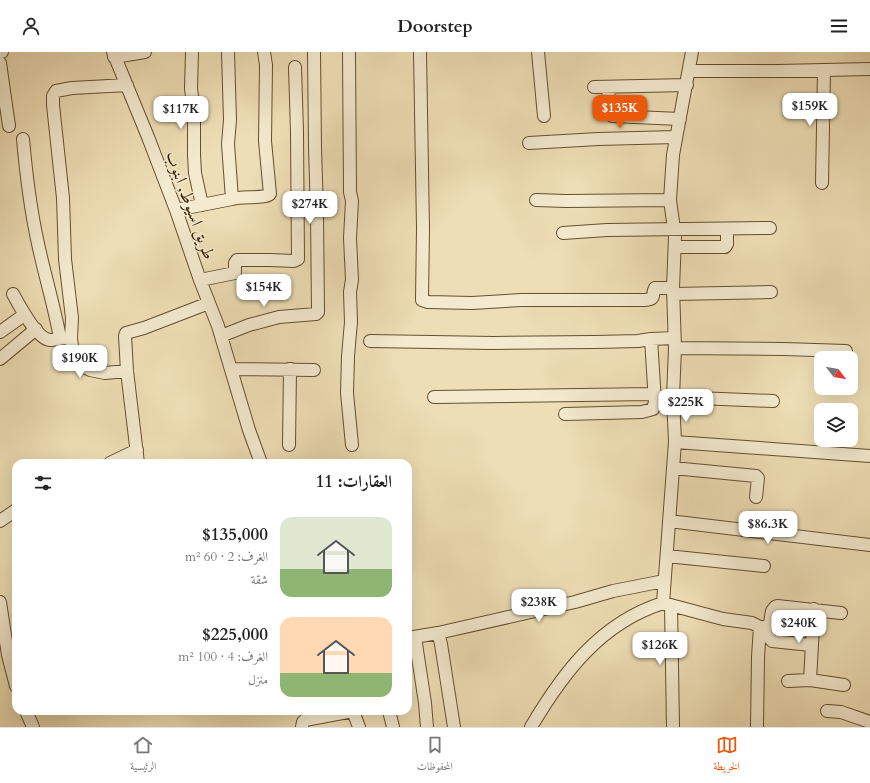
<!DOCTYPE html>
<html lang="ar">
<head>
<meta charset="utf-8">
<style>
  :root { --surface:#fff; --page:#f2f2f2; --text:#222; --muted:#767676; --line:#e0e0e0; --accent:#ea580c }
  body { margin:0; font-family:Cardo,Amiri,serif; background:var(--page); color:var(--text); direction:rtl; height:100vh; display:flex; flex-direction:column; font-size:15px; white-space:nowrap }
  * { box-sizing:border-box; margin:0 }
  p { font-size:13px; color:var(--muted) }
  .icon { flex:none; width:22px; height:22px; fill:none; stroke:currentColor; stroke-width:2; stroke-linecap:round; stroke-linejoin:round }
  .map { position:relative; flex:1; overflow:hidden; direction:ltr }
  .details { position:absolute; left:12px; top:407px; width:400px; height:256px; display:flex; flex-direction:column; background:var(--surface); border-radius:12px; box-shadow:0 4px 16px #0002; direction:rtl }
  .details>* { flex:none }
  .needle { width:26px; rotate:121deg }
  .buttons { position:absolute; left:814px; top:299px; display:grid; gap:8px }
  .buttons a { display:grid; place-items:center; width:44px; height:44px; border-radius:8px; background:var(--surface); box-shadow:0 4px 16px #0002; font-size:20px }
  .price { position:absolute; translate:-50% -34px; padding:0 9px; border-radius:8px; background:#fff; color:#222; font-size:13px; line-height:26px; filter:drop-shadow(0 1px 2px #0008) }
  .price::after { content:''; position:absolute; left:50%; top:24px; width:12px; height:9px; margin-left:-6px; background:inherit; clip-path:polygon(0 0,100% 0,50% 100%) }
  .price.on { background:var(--accent); color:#fff }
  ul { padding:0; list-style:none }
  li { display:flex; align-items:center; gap:12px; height:100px; padding:0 20px }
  li span { display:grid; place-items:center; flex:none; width:112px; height:80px; border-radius:12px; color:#555 }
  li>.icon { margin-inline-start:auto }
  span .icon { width:48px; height:48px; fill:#fffc; stroke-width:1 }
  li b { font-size:17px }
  h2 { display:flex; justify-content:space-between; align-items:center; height:48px; padding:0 20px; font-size:17px }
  header { display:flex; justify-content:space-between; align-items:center; height:52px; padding:0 20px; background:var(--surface); font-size:18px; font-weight:800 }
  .tab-bar { display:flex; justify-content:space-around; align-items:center; height:56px; border-top:1px solid var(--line); background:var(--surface); font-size:11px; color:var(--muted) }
  .tab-bar a { display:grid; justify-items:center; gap:2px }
  .tab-bar .on { color:var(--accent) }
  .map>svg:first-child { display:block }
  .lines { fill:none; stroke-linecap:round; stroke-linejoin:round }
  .minor-casing { stroke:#644f2f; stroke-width:14 }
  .minor { stroke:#f4eacf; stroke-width:12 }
  .labels { text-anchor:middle; stroke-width:3; stroke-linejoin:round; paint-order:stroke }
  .street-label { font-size:17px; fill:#361f02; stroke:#f4eacf }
</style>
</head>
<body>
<header><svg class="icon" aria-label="menu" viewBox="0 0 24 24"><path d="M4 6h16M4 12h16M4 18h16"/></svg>Doorstep<svg class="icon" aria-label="person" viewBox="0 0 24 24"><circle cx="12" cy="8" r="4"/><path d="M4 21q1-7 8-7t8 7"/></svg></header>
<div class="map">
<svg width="870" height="675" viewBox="0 0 870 675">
  <rect width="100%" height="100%" fill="#eedeb5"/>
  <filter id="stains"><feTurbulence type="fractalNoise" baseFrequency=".005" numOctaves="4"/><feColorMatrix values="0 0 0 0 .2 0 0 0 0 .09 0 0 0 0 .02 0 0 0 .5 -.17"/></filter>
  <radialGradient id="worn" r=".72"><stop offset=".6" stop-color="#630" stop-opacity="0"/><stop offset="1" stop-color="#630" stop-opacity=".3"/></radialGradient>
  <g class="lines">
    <defs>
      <path id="minor" d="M0 0H2
        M113 0 148 85 176 158 200 228 218 274 249 378 261 411
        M192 0 191 37 194 57V103L195 121 202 153
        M349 0 350 140 352 149 350 186 352 228 350 240 351 270 348 304 347 341 352 393
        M420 0 423 176 422 248 428 250 472 251 521 248H645C657 247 651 243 655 236H673
        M538 0 544 64
        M114 5 145 0
        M0 11 9 74
        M690 19H778L870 17
        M127 33 72 36 56 39 53 44V53L63 146 65 207 72 266 71 286 73 302 76 311 90 318 105 321 127 319
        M594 35 687 33
        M609 35C609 44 604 58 612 64L680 67
        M23 87C26 121 30 154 37 187 44 221 54 253 60 286
        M529 91 598 87 676 85
        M822 131 824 18
        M232 147C242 144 264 147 270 142L265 89 266 13 264 0
        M536 148 566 149 670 148
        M176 158 232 147 228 92 230 68 228 0
        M563 181 607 178 770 176
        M675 195H725L727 192V177
        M200 228 235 221V211L237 208H270L294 209 298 207 297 80 295 15
        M13 242C19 253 37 287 50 288 55 288 62 286 68 286
        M673 242 771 240
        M0 280 24 263
        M221 284 249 273 279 265 316 262 318 260 317 162 315 95 314 0
        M370 289 493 291 595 290 638 289 651 287 674 286
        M675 296 784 297 846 299
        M0 307 36 277
        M232 317 314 318
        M434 345 654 342
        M673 345 773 349
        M565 362 642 360 653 357 655 350 651 287
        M675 390 870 404
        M289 393 290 317
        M110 411 137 398
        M138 411 127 319 125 284 126 281 144 276 209 251
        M673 416 756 424 758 426 756 445
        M0 469 16 458
        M669 469 870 493
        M667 504 764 514
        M0 550 8 603 16 634
        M663 551 723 567 752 571 760 575 758 605 757 675
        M671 553 673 675
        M763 575 769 577 768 584 772 589 811 593
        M769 577 772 559 775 555 777 554 841 561
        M438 581 441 592 454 675
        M415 585 425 651 427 675
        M408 586 438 581 575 550 613 539 664 529
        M810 628 814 557
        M788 629 810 628 844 633
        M26 659 33 675
        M353 659 359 675
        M389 659 393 675
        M827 659 841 660 870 670
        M302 675 303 670 305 668 353 659
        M531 675C563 621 600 571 663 551L675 390 673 345 675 296 673 236 675 185 670 148 673 103 692 0"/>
    </defs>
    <!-- minor casing -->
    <use href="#minor" class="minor-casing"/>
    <!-- minor -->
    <use href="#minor" class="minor"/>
  </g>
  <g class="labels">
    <!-- street labels -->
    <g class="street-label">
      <text transform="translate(191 153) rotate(70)" y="6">طريق اسيوط, ابنوب</text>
    </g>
  </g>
  <rect width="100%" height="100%" filter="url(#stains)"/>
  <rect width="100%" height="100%" fill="url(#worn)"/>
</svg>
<div class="buttons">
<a><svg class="needle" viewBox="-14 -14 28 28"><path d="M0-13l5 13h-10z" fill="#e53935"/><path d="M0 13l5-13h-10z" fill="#767676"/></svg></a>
<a><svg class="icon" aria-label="layers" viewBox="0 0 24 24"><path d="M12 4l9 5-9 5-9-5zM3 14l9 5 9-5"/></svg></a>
</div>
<b class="price" style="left:810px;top:75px">$159K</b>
<b class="price on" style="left:620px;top:77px">$135K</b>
<b class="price" style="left:181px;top:78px">$117K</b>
<b class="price" style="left:310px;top:173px">$274K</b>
<b class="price" style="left:264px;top:256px">$154K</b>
<b class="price" style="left:80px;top:327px">$190K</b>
<b class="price" style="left:686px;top:371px">$225K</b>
<b class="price" style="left:768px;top:493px">$86.3K</b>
<b class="price" style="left:539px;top:571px">$238K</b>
<b class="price" style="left:799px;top:592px">$240K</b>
<b class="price" style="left:660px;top:614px">$126K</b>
<section class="details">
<h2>العقارات: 11<svg class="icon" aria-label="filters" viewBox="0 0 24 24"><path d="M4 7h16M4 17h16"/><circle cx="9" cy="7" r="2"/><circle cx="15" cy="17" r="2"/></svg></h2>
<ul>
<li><span style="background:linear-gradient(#dfe7d0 65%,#8fb573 0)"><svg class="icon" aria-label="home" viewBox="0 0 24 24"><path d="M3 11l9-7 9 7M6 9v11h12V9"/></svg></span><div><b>$135,000</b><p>الغرف: 2 · 60 m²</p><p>شقة</p></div></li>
<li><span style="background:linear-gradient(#ffd9b3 70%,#8fb573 0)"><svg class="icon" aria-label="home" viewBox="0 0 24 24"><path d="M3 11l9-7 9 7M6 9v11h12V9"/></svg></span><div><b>$225,000</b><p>الغرف: 4 · 100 m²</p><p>منزل</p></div></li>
</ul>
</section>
</div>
<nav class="tab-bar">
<a class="on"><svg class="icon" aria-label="map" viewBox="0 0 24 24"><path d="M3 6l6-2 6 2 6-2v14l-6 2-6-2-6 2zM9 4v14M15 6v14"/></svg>الخريطة</a>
<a><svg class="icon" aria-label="saved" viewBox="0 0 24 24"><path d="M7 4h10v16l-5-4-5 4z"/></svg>المحفوظات</a>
<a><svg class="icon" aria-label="home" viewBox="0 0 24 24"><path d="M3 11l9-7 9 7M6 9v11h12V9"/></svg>الرئيسية</a>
</nav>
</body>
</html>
